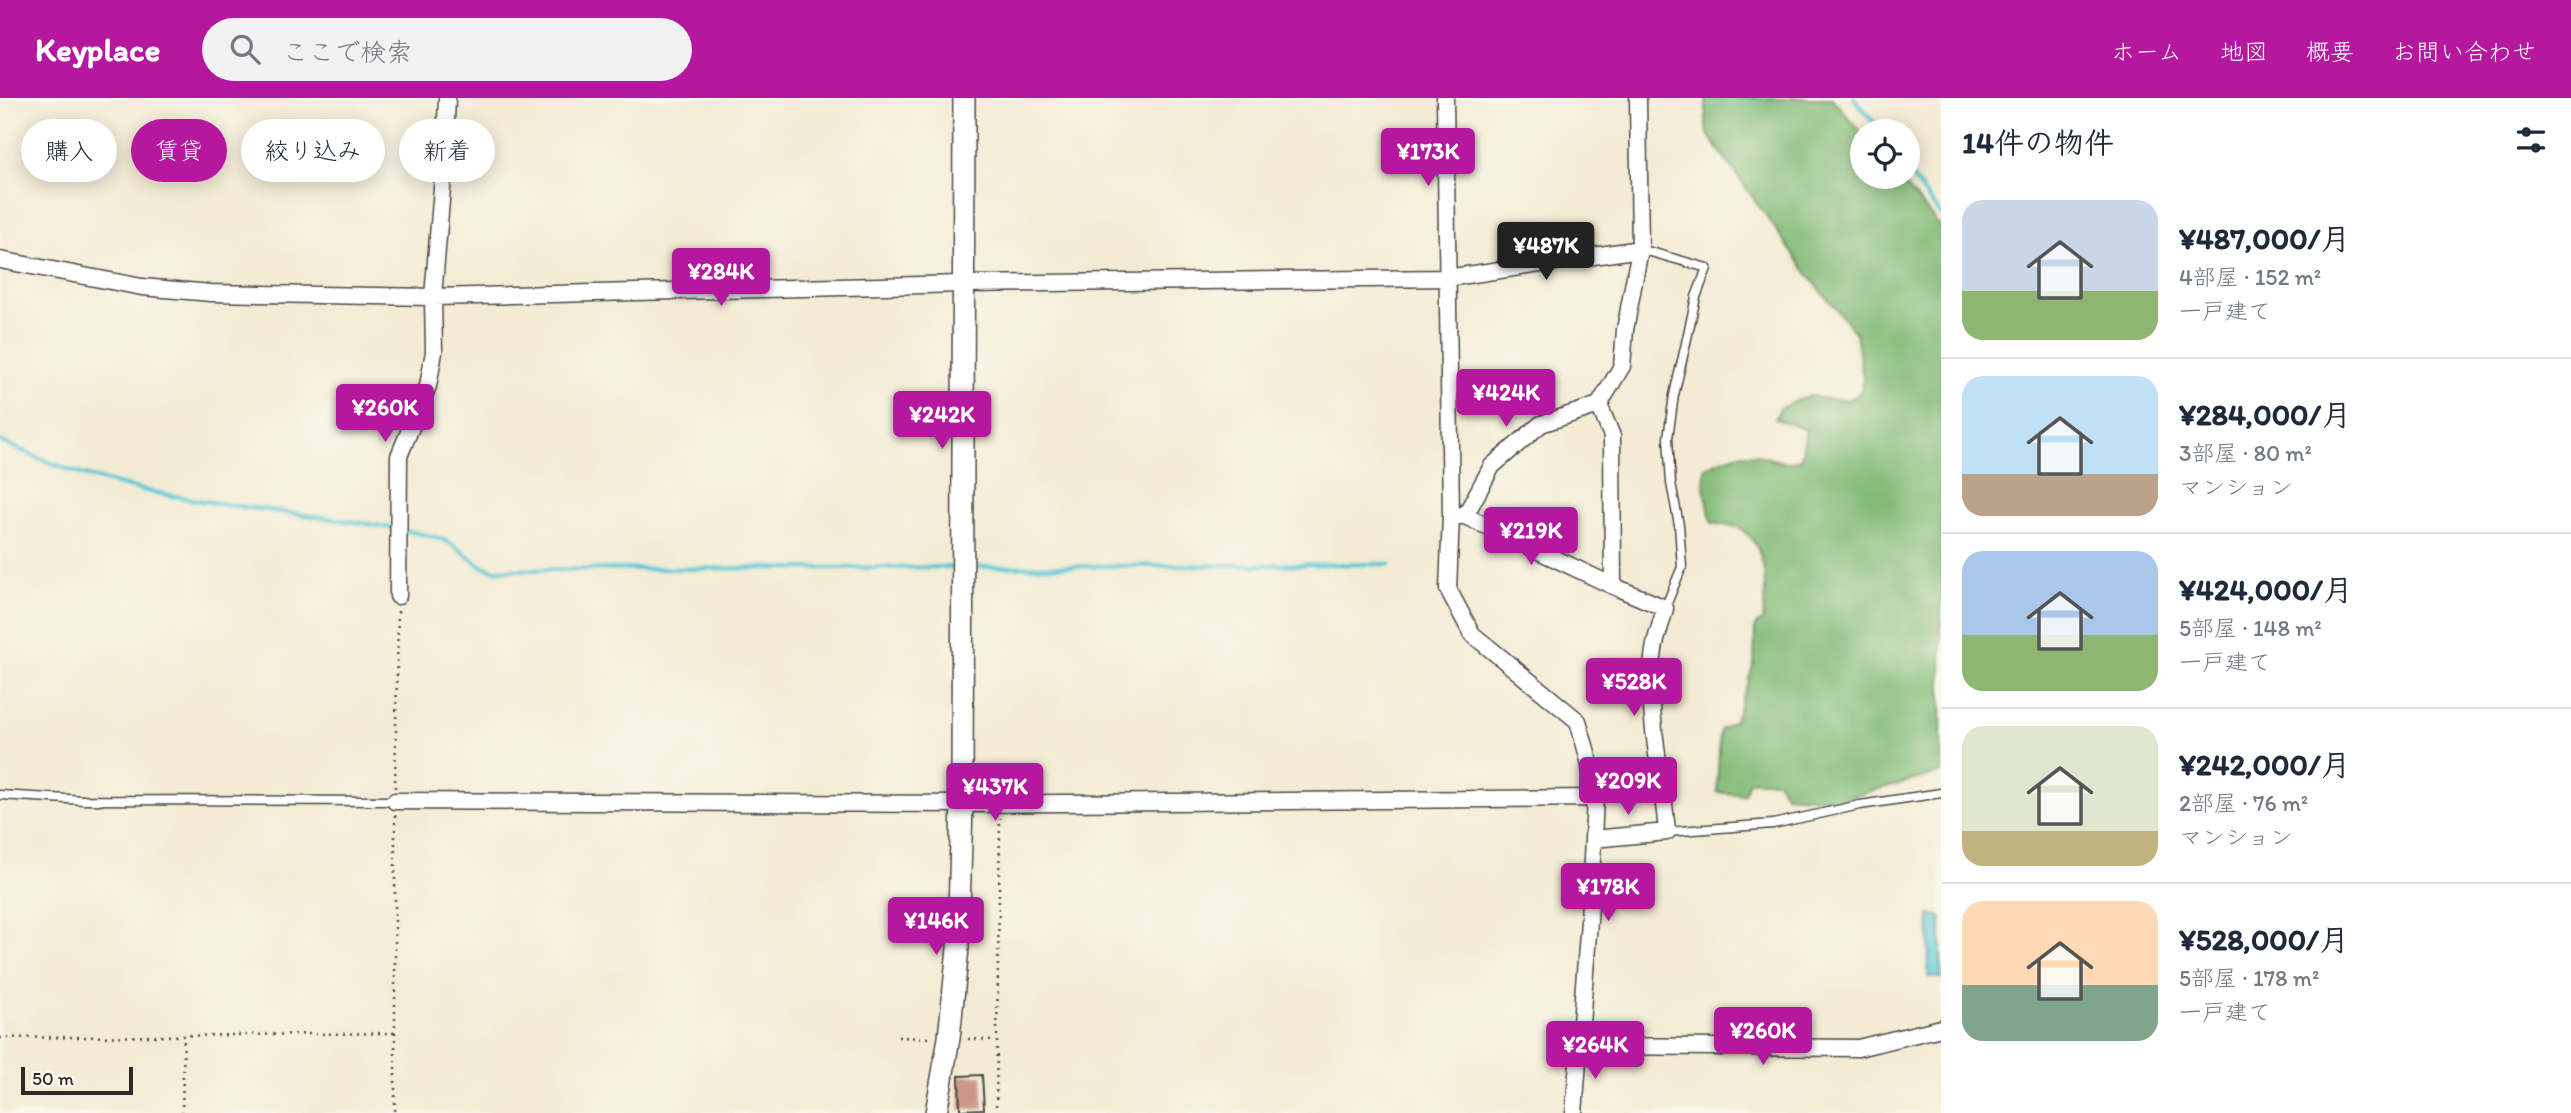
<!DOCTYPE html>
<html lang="ja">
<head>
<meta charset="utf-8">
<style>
  :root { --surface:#fff; --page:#f2f2f3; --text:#1f2937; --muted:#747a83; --line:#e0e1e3; --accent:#b5179e }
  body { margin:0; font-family:Itim,"Klee One",sans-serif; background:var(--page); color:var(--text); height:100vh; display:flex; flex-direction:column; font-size:26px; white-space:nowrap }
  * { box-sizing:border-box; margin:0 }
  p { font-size:23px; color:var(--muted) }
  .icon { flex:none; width:38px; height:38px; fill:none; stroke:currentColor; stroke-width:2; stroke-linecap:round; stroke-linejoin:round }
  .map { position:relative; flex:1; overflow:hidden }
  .drawer { display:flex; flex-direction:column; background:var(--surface); width:630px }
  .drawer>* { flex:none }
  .banner { position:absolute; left:21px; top:21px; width:665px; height:63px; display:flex; gap:14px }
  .fabs { position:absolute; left:1850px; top:21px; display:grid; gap:14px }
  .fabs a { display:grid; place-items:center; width:70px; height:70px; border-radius:50%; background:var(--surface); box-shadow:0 4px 18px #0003; font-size:35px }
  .scale { position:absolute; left:21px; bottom:18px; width:112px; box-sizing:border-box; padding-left:7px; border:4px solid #2b2b2b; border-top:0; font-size:19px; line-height:24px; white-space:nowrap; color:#2b2b2b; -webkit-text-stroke:5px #fbf7ec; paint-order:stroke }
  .price { position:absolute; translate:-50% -60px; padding:0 16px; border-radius:7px; background:var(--accent); color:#fff; font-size:23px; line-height:46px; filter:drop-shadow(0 2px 4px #0008) }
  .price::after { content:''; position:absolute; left:50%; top:42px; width:21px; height:16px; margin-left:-10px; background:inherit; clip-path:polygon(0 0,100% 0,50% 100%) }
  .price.active { background:#222; color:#fff }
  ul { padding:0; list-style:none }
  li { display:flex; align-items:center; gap:21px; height:175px; padding:0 21px }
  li+li { border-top:2px solid var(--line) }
  li span { display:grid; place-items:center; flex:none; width:196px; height:140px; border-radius:21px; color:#555 }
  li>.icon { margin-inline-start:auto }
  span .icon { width:84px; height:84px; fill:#fffc; stroke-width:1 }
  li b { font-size:30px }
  h2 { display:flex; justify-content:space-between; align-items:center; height:84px; padding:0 21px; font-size:30px }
  .tag { padding:0 24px; border-radius:32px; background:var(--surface); box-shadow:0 4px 18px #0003; font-size:24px; line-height:63px }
  .tag.active { background:var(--accent); color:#fff }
  header { display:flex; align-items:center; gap:42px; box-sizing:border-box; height:98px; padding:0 35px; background:var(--accent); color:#fff }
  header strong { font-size:33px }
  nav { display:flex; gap:38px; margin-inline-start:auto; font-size:24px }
  .search { width:490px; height:63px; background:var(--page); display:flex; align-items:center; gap:18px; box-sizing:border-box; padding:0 24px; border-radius:38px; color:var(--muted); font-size:26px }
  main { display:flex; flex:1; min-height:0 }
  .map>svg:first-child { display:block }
  .forest { fill:#83bc78; stroke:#577452; stroke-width:2 }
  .water { fill:#5dc9d4; stroke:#447a80; stroke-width:2 }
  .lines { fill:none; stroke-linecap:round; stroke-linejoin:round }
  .stream { stroke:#5dc9d4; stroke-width:4.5 }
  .building { fill:#cc978b }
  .service-casing { stroke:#494844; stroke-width:11 }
  .minor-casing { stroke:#494844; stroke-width:19 }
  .tertiary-casing { stroke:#494844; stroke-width:24 }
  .path { stroke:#494844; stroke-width:2.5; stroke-dasharray:2 5; stroke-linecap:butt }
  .service { stroke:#fff; stroke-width:8 }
  .minor { stroke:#fff; stroke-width:16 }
  .tertiary { stroke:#fff; stroke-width:21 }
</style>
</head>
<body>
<header>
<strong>Keyplace</strong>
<div class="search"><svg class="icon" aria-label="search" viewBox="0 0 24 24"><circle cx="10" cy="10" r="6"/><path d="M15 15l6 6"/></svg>ここで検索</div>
<nav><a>ホーム</a><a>地図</a><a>概要</a><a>お問い合わせ</a></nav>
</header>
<main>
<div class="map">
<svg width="1941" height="1015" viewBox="0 0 1941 1015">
  <rect width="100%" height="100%" fill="#fbf7ec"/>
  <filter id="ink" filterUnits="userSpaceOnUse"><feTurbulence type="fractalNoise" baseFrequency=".0143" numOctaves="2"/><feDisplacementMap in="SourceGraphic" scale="14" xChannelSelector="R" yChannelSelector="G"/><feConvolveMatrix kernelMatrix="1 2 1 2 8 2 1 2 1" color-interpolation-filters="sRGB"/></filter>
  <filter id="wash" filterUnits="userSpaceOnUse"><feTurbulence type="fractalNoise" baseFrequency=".00686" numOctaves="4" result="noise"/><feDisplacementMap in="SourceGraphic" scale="28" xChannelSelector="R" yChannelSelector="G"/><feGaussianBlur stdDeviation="1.57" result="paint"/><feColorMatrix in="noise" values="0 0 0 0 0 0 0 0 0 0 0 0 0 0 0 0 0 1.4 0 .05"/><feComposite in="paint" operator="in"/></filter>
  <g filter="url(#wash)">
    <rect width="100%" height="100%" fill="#f3ebd3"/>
    <!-- forest -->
    <path class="forest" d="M1706 0H1832L1862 35V79H1898L1941 129V675L1840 701 1785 697 1778 683H1749L1744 697 1717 694 1720 632 1735 622 1754 566 1755 528 1763 522C1766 493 1770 448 1739 430 1732 426 1720 427 1712 425L1704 389 1705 370C1718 363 1732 356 1747 356 1767 355 1781 371 1801 361L1806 332 1775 321 1780 310 1810 297 1819 300 1846 302 1856 298 1862 291 1863 281 1856 235 1812 182 1709 38 1706 28Z"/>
    <!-- water -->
    <path class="water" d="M1930 816 1941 819V880L1928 879Z"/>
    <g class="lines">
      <!-- stream -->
      <path class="stream" d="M1854 0 1881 33
        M1908 74 1941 117
        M0 343C36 359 71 375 109 384 216 412 328 414 435 439 461 446 470 467 494 472L956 469
        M968 469 1390 466"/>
    </g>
    <g id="blocks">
      <!-- building -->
      <path class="building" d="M728 160 729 177 702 178V162Z
        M982 977 984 1011 960 1012 959 978Z"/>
    </g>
  </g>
  <g filter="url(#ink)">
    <use href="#blocks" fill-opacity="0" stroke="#494844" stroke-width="2"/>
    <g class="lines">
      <defs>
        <path id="service" d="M1640 151 1707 170 1696 199 1684 254 1674 297 1668 340 1671 385 1679 427 1682 469 1665 510
          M0 697 84 702 395 703
          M1667 734 1773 726 1860 707 1941 695"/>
        <path id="minor" d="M1445 0 1451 418 1448 491 1472 536 1578 623 1589 662 1595 700 1589 823 1574 1015
          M0 162 142 189 211 195 433 199 963 186 1447 180 1640 151
          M1599 307 1612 338 1613 488
          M1451 418H1465L1613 488 1665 510C1662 524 1656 538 1654 552 1645 613 1662 673 1667 734L1593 741
          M1465 418 1492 368 1541 326 1599 307 1622 268 1625 232 1640 151 1638 0
          M398 498 399 358 428 288 434 254 433 199 444 66 447 0
          M395 703 962 706 1595 700
          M1579 948 1858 950 1941 930"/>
        <path id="tertiary" d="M936 1015 949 940 958 850 962 706 964 0"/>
      </defs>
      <!-- service casing -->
      <use href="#service" class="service-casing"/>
      <!-- minor casing -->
      <use href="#minor" class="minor-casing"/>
      <!-- tertiary casing -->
      <use href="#tertiary" class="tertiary-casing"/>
      <!-- path -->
      <path class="path" d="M395 690 398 511
        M395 717V1015
        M898 939 930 940
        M0 940 395 935
        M968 941 996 942
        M182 1015 184 938
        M996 1015 1000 720"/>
      <!-- service -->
      <use href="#service" class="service"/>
      <!-- minor -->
      <use href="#minor" class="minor"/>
      <!-- tertiary -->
      <use href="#tertiary" class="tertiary"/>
    </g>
  </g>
</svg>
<div class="fabs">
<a><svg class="icon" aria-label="locate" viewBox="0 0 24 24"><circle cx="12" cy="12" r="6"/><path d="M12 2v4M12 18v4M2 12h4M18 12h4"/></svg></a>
</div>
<div class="scale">50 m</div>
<b class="price" style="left:1428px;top:90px">¥173K</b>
<b class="price active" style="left:1546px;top:184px">¥487K</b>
<b class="price" style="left:721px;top:210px">¥284K</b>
<b class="price" style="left:1506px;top:331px">¥424K</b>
<b class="price" style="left:385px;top:346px">¥260K</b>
<b class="price" style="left:942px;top:353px">¥242K</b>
<b class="price" style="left:1531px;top:469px">¥219K</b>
<b class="price" style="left:1634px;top:620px">¥528K</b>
<b class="price" style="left:1628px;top:719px">¥209K</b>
<b class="price" style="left:995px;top:725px">¥437K</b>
<b class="price" style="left:1608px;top:825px">¥178K</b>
<b class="price" style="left:936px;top:859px">¥146K</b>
<b class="price" style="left:1763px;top:969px">¥260K</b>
<b class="price" style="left:1595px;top:983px">¥264K</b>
<div class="banner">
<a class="tag">購入</a>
<a class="tag active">賃貸</a>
<a class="tag">絞り込み</a>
<a class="tag">新着</a>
</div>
</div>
<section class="drawer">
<h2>14件の物件<svg class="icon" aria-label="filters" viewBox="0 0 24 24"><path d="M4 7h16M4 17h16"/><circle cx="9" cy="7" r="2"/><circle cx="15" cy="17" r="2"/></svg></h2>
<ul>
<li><span style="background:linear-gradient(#c9d6e8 65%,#8fb573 0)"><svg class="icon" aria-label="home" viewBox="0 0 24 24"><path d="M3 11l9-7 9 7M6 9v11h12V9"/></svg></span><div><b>¥487,000/月</b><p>4部屋 · 152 m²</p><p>一戸建て</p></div></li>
<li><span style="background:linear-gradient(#bfe0f5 70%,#b9a48a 0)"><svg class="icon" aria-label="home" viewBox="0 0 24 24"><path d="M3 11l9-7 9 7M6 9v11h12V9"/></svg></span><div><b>¥284,000/月</b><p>3部屋 · 80 m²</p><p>マンション</p></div></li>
<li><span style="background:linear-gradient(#a9c7e8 60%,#8fb573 0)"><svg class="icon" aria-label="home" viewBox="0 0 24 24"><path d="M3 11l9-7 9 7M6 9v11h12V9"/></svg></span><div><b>¥424,000/月</b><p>5部屋 · 148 m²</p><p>一戸建て</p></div></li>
<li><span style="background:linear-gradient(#dfe7d0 75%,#c2b280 0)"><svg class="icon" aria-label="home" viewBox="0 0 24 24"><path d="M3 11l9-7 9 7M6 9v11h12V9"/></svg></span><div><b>¥242,000/月</b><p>2部屋 · 76 m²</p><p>マンション</p></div></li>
<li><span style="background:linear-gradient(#ffd9b3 60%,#7fa58c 0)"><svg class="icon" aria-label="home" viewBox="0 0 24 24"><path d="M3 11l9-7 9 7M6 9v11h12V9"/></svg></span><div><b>¥528,000/月</b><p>5部屋 · 178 m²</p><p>一戸建て</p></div></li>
</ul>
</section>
</main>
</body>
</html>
